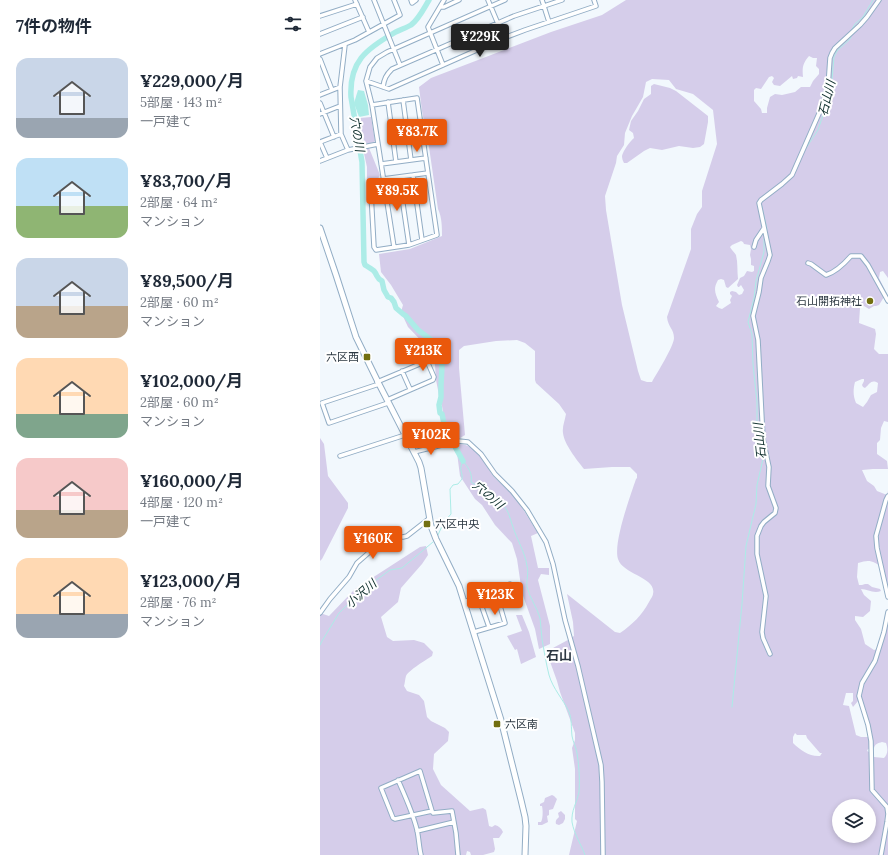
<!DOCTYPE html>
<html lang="ja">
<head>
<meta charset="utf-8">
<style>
  :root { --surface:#fff; --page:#f2f2f3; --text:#1f2937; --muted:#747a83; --accent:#ea580c }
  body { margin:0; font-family:Lora,"Noto Sans JP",serif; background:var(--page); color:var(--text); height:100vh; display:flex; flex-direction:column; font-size:15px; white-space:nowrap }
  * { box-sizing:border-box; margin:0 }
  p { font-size:13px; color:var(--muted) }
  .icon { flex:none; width:22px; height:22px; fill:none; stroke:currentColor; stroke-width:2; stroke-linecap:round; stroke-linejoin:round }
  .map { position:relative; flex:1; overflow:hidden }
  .side { display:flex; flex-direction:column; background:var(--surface); width:320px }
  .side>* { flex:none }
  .tools { position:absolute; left:512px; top:799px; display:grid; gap:8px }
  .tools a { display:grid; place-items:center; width:44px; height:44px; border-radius:50%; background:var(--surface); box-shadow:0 2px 6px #0003; font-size:20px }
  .price { position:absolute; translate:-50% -34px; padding:0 9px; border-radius:4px; background:var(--accent); color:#fff; font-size:13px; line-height:26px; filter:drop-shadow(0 1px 2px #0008) }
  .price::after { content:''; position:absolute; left:50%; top:24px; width:12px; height:9px; margin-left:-6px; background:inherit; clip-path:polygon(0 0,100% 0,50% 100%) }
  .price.current { background:#222; color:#fff }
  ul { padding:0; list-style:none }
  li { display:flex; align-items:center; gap:12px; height:100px; padding:0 16px }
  li span { display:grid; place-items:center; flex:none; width:112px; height:80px; border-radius:12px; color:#555 }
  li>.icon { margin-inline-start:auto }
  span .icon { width:48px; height:48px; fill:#fffc; stroke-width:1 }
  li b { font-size:17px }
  h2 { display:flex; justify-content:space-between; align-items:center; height:48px; padding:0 16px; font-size:17px }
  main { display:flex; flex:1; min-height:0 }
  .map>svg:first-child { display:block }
  .green { fill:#d5cdea; fill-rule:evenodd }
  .water { fill:#acece7 }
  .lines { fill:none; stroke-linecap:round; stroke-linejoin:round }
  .stream { stroke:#acece7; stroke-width:1 }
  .river { stroke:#acece7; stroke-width:5.5 }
  .street-casing { stroke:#92adc5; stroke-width:5.5 }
  .secondary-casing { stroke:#92adc5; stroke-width:7 }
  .street { stroke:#fff; stroke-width:3.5 }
  .secondary { stroke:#fff; stroke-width:5 }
  .poi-dot { fill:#726f10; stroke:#fff; stroke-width:1.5 }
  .labels { text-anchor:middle; stroke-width:4; stroke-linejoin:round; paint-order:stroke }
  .poi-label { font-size:11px; fill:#2d3842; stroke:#fff; text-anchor:end }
  .water-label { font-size:12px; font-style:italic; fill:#10302e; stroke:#fff }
  .quarter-label { font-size:13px; font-weight:bold; fill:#2d3842; stroke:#fff }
</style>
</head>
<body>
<main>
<section class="side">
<h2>7件の物件<svg class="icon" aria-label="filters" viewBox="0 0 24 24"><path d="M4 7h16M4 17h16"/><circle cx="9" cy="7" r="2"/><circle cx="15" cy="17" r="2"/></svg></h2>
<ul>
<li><span style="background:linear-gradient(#c9d6e8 75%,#9aa5b1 0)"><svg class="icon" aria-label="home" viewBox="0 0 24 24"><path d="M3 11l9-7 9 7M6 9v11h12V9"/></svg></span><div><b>¥229,000/月</b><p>5部屋 · 143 m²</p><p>一戸建て</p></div></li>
<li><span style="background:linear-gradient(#bfe0f5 60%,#8fb573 0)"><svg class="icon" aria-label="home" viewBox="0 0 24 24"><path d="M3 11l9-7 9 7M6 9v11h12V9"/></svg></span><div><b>¥83,700/月</b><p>2部屋 · 64 m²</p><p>マンション</p></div></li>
<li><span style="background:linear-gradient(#c9d6e8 60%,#b9a48a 0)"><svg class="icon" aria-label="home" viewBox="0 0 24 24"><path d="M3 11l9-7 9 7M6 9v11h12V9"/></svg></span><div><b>¥89,500/月</b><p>2部屋 · 60 m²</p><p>マンション</p></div></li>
<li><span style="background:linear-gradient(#ffd9b3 70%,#7fa58c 0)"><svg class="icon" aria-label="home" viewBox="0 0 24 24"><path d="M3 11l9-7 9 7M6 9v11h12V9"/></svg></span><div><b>¥102,000/月</b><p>2部屋 · 60 m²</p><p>マンション</p></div></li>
<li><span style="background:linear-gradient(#f6c9c9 65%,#b9a48a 0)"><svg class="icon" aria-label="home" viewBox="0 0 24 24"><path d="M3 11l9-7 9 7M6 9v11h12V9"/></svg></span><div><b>¥160,000/月</b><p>4部屋 · 120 m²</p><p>一戸建て</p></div></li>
<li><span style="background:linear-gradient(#ffd9b3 70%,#9aa5b1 0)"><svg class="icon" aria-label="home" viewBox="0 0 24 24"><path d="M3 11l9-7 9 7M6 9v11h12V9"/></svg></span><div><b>¥123,000/月</b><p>2部屋 · 76 m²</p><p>マンション</p></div></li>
</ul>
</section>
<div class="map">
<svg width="568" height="855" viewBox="0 0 568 855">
  <rect width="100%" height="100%" fill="#f2f8fd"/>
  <!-- green -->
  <path class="green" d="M306 0H568V278L563 271 560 272 559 278 568 296V299L564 297 559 305 556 306H554L549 309 544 306 540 308 539 323 555 329 556 334 554 349 559 354H568V422L564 421 561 428 560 440 557 443V454L567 461 568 469H553L542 470 547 481 554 486 557 491 567 495 568 491V594L563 568C553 561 550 559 538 563L537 577 539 585H542L545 584H548L552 587 560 589 561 591C553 594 548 589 541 589L544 595 551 601 550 611 543 617 535 616V620L541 629 545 644 554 650 561 648 568 618V855H249L257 821 255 819V769L252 748 255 740V733L240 692 237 681 228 656V651C237 645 246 642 254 636L253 622 247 594 295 632 300 633C312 625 322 615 329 602 330 600 333 596 333 594 337 577 303 575 298 559 293 543 310 497 316 479L317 478V474L310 467H292L264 469C257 460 244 444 243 433 242 427 245 420 246 414L239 404 216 383 215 380V351L205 343 197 340 176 341 144 346 139 350V368L145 435 137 440 129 432 124 418 122 406 119 395 116 380 115 365 110 350 88 327 81 312 83 305 71 285 61 272 59 254 90 249 122 236C122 228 122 217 118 209L109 147 102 111 99 87 111 78 231 32 282 15ZM489 56 493 58H497L496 66 499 69V74L493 81 490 87H481L475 92 462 95 455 94 450 97 447 108V113H442L441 109 434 101V90L436 88 441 89 449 77 452 76 454 78 452 82 454 85 460 86 472 76 473 79 477 78 478 76 483 77C482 67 483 63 489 56ZM332 79 349 80 356 89 373 94 393 110 397 144 382 191V207L377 214 371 229V249L347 317C348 327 354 329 354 338 354 346 337 373 332 382H327L321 380 318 371 302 305 286 210 285 196 296 163 297 156 304 145 305 133 312 116 323 97 326 82ZM421 241 423 242 424 244 430 245 431 249 430 255 431 259V265L434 266V271L432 272 427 271 424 276 420 278 417 285 418 287H419L421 285 424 290 422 294 419 295 416 292 412 291 410 292V294L412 296 410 300 411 303 402 309 399 308 396 306 399 302C395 293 393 289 398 280L401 279 404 280 406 287 408 288 418 279C417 271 418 263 416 255 414 252 411 249 410 247L412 245ZM542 379H544V381L542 385 543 387 545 388C550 384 551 379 558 383L557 392 551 395 547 402 543 407 536 403C533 396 533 390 535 382ZM540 691 542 693 541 705 548 718 552 737H541L536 735 529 706 523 705 526 693H533V701L531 703 533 707 538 701 537 695 538 692ZM475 733 477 735H486L487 738 500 753H502L500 756C490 757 480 750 473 743V737ZM562 742 566 743C568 749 568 754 564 758L554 757 553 754 547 751 548 749H552L554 748C555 744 558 743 562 742ZM519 806H549V836H519Z
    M334 84 350 88 356 91 388 116V122L384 144 380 147 373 148 359 146 342 150 330 148 324 151 307 163H304C303 161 302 159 302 156 303 151 310 141 314 138L313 133 309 130 311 121 318 111 324 99 331 94V86Z
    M51 117 55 141 54 142 47 144 42 137 40 118Z
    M49 148 60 175 56 183 49 185 47 186V167L43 149Z
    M0 438 4 444 8 476 28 503V508L2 559 0 561Z
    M140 444C160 446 164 464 174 477 179 482 185 487 190 492 201 504 209 520 218 533L211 536 218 568H229V575L221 574 218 580 230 626V644L219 649 215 629 202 593 197 559 192 543 175 525 162 505 155 499 140 476 136 445Z
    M106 546 108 555 102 564 81 588 78 602 61 617 67 637 73 641 94 640 104 643 113 652 112 656C106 660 89 670 86 676 85 679 85 683 84 686L87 691 99 695 104 701 107 717 111 721 125 728 129 732 128 741 114 754 113 769 121 785 150 811 163 808 166 810 169 826 172 827 175 825C179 826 181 828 183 832L179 838H173L175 849 174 852 163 855H151L150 852 147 851 146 855H0V613L9 616 35 589 100 547Z
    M196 615H202L209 632 216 657 201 664 197 649 195 650 187 636 202 631Z
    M232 795 234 796 237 799 233 809 229 810V815L227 816 228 822 222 825H218V822H221C223 819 223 810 222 806H220V804L224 802 225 798Z
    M241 811 245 815V819L243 823 239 825 236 824C235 820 237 819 239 817L238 813Z"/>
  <!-- water -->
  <path class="water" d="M38 90 44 91 48 105 49 115 39 117 34 103Z"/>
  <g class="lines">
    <!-- stream -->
    <path class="stream" d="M531 31 535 24 543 17 553 0
      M486 148 498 130 511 91 514 57 517 51 530 39 531 37
      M442 197 456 187
      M441 203 447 229
      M117 537 124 522 131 514 130 489 133 485 138 484 142 479C143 470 138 472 143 461 148 467 153 474 151 482 162 489 174 495 183 505 189 511 190 519 193 527 197 540 205 552 207 566 209 573 206 581 207 587 210 599 217 607 220 618 221 625 221 632 222 639 224 651 226 663 229 675 233 689 243 699 249 712 252 719 251 728 252 736 253 742 256 747 257 753 259 765 260 780 259 792 257 802 251 811 252 822 254 834 261 844 265 855
      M0 645 2 641 19 613 44 589 70 570 82 568 113 542
      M412 707 422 604 426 546 436 504 437 485 443 459 439 448 437 437V402L433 364 432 334 428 322 434 298 436 281 444 252V239L445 236"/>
    <!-- river -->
    <path class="river" d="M109 0C104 8 99 19 91 25 86 28 79 30 74 33 46 49 29 62 31 97L42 162 44 262 45 265C48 267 52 269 54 271 58 276 56 278 62 281L64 290 68 297 71 298 74 302 76 308 83 314 86 316 98 330 110 339 119 349 122 366 121 385V397L119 405 120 413 122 414 125 429 143 461"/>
    <defs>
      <path id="street" d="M35 0 49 32
        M54 0 80 65
        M91 0 92 3 96 0
        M168 0 184 38
        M222 0 229 22
        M120 7H124L139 0
        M0 16 37 4
        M0 34 43 17
        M25 45 20 87 21 134 28 150
        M0 54 35 40 80 15 74 0
        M0 59 12 90
        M123 65 108 27 124 0
        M46 81 69 89 184 38 205 30 276 6 274 0
        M63 87C64 79 66 75 72 69L194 16 242 0
        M0 95 20 87
        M83 100 91 160
        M68 102 76 162
        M0 103 14 137
        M52 105 97 98 117 235 89 245 56 250 54 247 51 193 65 191
        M0 114 20 106
        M0 142 21 134
        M0 142 7 158
        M0 161 28 150 58 144
        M61 164 106 158
        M93 175 102 240
        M79 177 89 245
        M63 179 108 173
        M74 247 52 105 46 81 50 67 57 58 67 52 185 0
        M434 247 436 240 444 228
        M488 263 491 264 506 275C516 272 524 264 531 256H541L548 265 568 301
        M82 371 90 389
        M57 382 107 361 114 377 113 380 67 400
        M59 384 2 403 9 423 68 403
        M94 452 138 441 148 442 161 454 175 474 192 491 207 510 226 542 233 564 245 620 258 666 281 765 282 782 283 855
        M20 456 85 435
        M568 496 566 500 556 536 557 548 568 597
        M158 596 169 627
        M144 602 190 584
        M0 613 10 599 29 577 37 563 53 549 59 542 66 537 71 536 83 537 87 536 110 518
        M154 632 185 623 175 589
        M450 654 443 638 442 632 446 596 437 554V536L441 526 444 522 455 513 456 508 448 486 449 467 443 439 438 340 433 316 439 292 441 278 448 261 450 255 439 203 441 200 462 184 472 175 501 109 508 87 510 58 512 53 515 48 540 25 547 17 559 0
        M78 780C85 796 93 813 97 830 99 839 99 847 101 855
        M112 811 100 771 61 788 73 818 75 819 112 811 113 813 132 811 136 833 138 855
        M97 831 134 822
        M561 855 567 822 568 814 567 807 552 790 551 741 548 725 539 696 542 683 555 661 564 632 568 612"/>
      <path id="secondary" d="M0 228 16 275 36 337 59 384 99 462 101 468 111 526 116 539 139 586 144 602 181 720 201 800 205 817 206 826 205 855"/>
    </defs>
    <!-- street casing -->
    <use href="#street" class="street-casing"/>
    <!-- secondary casing -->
    <use href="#secondary" class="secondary-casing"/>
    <!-- street -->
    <use href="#street" class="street"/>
    <!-- secondary -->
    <use href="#secondary" class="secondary"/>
  </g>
  <!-- markers -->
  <g class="poi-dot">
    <circle cx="550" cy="301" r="4"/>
    <rect x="43" y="353" width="8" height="8" rx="2"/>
    <rect x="103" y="520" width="8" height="8" rx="2"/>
    <rect x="173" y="720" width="8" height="8" rx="2"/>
  </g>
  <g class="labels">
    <!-- poi labels -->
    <g class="poi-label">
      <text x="542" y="305">石山開拓神社</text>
      <text x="39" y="361">六区西</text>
      <text x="115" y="528" text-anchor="start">六区中央</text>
      <text x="185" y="728" text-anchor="start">六区南</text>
    </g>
    <!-- water labels -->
    <g class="water-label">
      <text transform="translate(507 98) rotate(-76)" y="4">石山川</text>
      <text transform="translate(37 134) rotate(80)" y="4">穴の川</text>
      <text transform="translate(440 441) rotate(-96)" y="4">石山川</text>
      <text transform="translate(168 495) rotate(40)" y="4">穴の川</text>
      <text transform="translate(41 594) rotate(-41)" y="4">小沢川</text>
    </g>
    <!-- quarter labels -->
    <g class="quarter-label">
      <text x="239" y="660">石山</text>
    </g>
  </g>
</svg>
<div class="tools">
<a><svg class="icon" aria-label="layers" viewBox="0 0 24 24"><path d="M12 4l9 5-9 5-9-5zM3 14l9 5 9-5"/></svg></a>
</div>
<b class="price current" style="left:160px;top:58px">¥229K</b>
<b class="price" style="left:97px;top:153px">¥83.7K</b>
<b class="price" style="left:77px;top:212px">¥89.5K</b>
<b class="price" style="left:103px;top:372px">¥213K</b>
<b class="price" style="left:111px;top:456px">¥102K</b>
<b class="price" style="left:53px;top:560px">¥160K</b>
<b class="price" style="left:175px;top:616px">¥123K</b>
</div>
</main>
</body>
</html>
